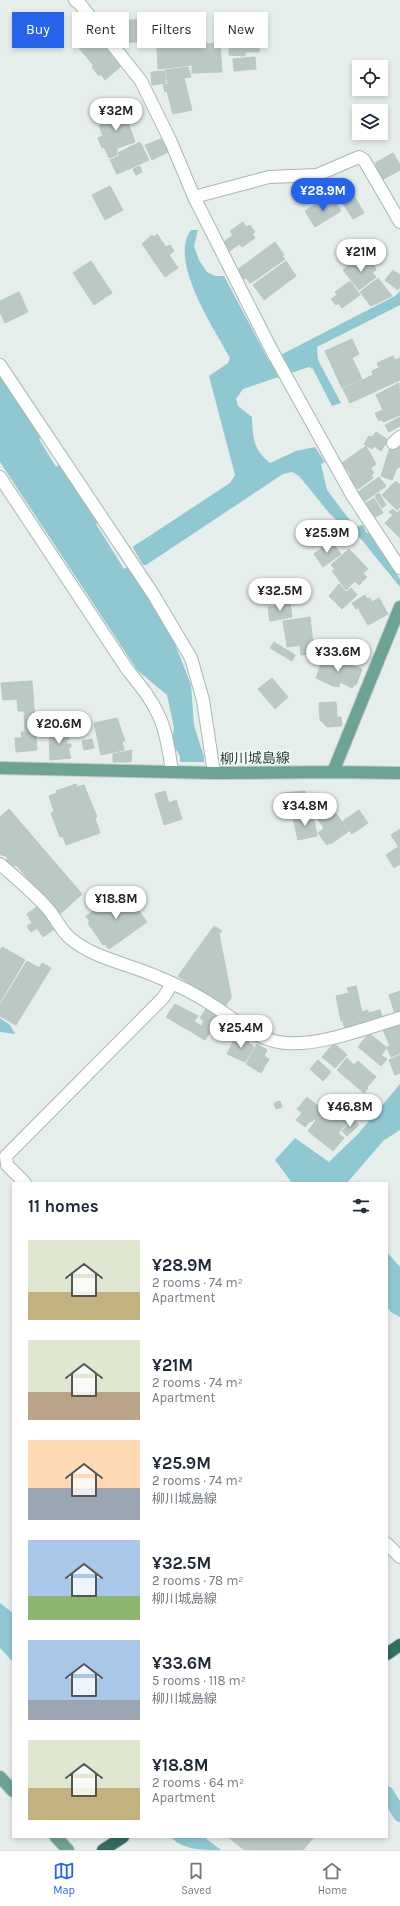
<!DOCTYPE html>
<html lang="en">
<head>
<meta charset="utf-8">
<style>
  :root { --surface:#fff; --page:#f2f2f3; --text:#1f2937; --muted:#747a83; --line:#e0e1e3; --accent:#2563eb }
  body { margin:0; font-family:Karla,"Noto Sans JP",sans-serif; background:var(--page); color:var(--text); height:100vh; display:flex; flex-direction:column; font-size:15px; white-space:nowrap }
  * { box-sizing:border-box; margin:0 }
  p { font-size:13px; color:var(--muted) }
  .icon { flex:none; width:22px; height:22px; fill:none; stroke:currentColor; stroke-width:2; stroke-linecap:round; stroke-linejoin:round }
  .map { position:relative; flex:1; overflow:hidden }
  .sheet { position:absolute; left:12px; top:1182px; width:376px; height:656px; display:flex; flex-direction:column; background:var(--surface); border-radius:0px; box-shadow:0 2px 6px #0003 }
  .sheet>* { flex:none }
  .guide { position:absolute; left:12px; top:12px; width:376px; height:36px; display:flex; gap:8px }
  .buttons { position:absolute; left:352px; top:60px; display:grid; gap:8px }
  .buttons a { display:grid; place-items:center; width:36px; height:36px; border-radius:0px; background:var(--surface); box-shadow:0 2px 6px #0003; font-size:20px }
  .price { position:absolute; translate:-50% -34px; padding:0 9px; border-radius:14px; background:#fff; color:#222; font-size:13px; line-height:26px; filter:drop-shadow(0 1px 2px #0008) }
  .price::after { content:''; position:absolute; left:50%; top:24px; width:12px; height:9px; margin-left:-6px; background:inherit; clip-path:polygon(0 0,100% 0,50% 100%) }
  .price.current { background:var(--accent); color:#fff }
  ul { padding:0; list-style:none }
  li { display:flex; align-items:center; gap:12px; height:100px; padding:0 16px }
  li span { display:grid; place-items:center; flex:none; width:112px; height:80px; border-radius:0px; color:#555 }
  li>.icon { margin-inline-start:auto }
  span .icon { width:48px; height:48px; fill:#fffc; stroke-width:1 }
  li b { font-size:17px }
  h2 { display:flex; justify-content:space-between; align-items:center; height:48px; padding:0 16px; font-size:17px }
  .chip { padding:0 14px; border-radius:0px; background:var(--surface); box-shadow:0 2px 6px #0003; font-size:14px; line-height:36px }
  .chip.current { background:var(--accent); color:#fff }
  .tab-bar { display:flex; justify-content:space-around; align-items:center; height:56px; border-top:1px solid var(--line); background:var(--surface); font-size:11px; color:var(--muted) }
  .tab-bar a { display:grid; justify-items:center; gap:2px }
  .tab-bar .current { color:var(--accent) }
  .map>svg:first-child { display:block }
  .water { fill:#90c8d2 }
  .lines { fill:none; stroke-linecap:round; stroke-linejoin:round }
  .canal { stroke:#90c8d2; stroke-width:14 }
  .building { fill:#bbc9c4; stroke:#b8c8c1 }
  .minor-casing { stroke:#a8b7b2; stroke-width:14 }
  .major-casing { stroke:#c2cac8; stroke-width:14 }
  .highway-casing { stroke:#c2cac8; stroke-width:14 }
  .minor { stroke:#fff; stroke-width:12 }
  .major { stroke:#6ca394; stroke-width:12 }
  .highway { stroke:#316d60; stroke-width:12 }
  .labels { text-anchor:middle; stroke-width:3; stroke-linejoin:round; paint-order:stroke }
  .street-label { font-size:14px; fill:#254139; stroke:#f7fbf9 }
</style>
</head>
<body>
<div class="map">
<svg width="400" height="1850" viewBox="0 0 400 1850">
  <rect width="100%" height="100%" fill="#e6eeeb"/>
  <!-- water -->
  <path class="water" d="M191 230H198L194 246 199 260 207 272 215 276H224L269 361 395 296 400 291V305L317 347 318 360 341 403 332 406 313 369 309 367 243 389 236 399 238 406 252 417C253 439 253 449 270 463L296 451 315 447 325 462 321 464 327 490 355 527 363 525 366 532 370 534 400 579V587L361 539 340 523 330 514 299 476 292 472 283 474 146 565H143L133 548 134 546 230 483 235 475 209 376 228 363 230 358C214 328 168 261 191 230Z
    M0 375 41 437 39 439 56 467 60 464 98 523 96 524 124 569 127 567 170 631 191 685 194 725 204 757V762H180V756L172 743 174 728 167 695 137 670 0 462Z
    M0 1018 10 1025 15 1034 0 1032Z
    M400 1084V1130L383 1141 347 1183H292L275 1160 295 1138 329 1162 358 1134Z
    M387 1252 400 1267V1317L391 1312 387 1307Z
    M0 1603 13 1613V1662L0 1648Z
    M171 1837H204L221 1850C203 1850 182 1850 171 1837Z"/>
  <g class="lines">
    <!-- canal -->
    <path class="canal" d="M387 1793 400 1815"/>
  </g>
  <!-- building -->
  <path class="building" d="M158 18 159 31 155 32 156 40 123 43 121 21Z
    M233 21 260 24 259 52H245V56L229 55 230 23H233Z
    M95 35 121 66 105 80 101 74 99 76 92 67 94 66 79 48Z
    M220 43 222 72 192 73V65L158 69 157 47Z
    M255 57 256 69 234 71 233 59Z
    M188 67 191 77 184 78 192 110 173 114 167 91 165 92 163 85 168 84 165 70Z
    M164 71 166 83 152 85 151 72Z
    M130 106 132 113 125 114 135 142 117 148V155L109 158 104 147 102 148 98 138 103 136 99 126 102 124 101 120 119 113 118 111Z
    M161 139 168 152 152 160 145 145Z
    M140 142 149 160 127 170 118 153Z
    M393 153 400 165V170L382 180 374 166 377 165 375 163Z
    M119 156 126 170 117 174 110 160Z
    M140 166 142 172 136 175 133 169Z
    M110 186 123 210 105 220 92 195Z
    M352 192 364 213 353 219 340 199Z
    M333 198 341 211 315 227 305 211 319 202 321 205Z
    M243 222 246 227 250 225 255 232 252 234 255 238 242 247 239 244 230 251 224 242 233 235 230 231Z
    M157 234 166 247 170 245 174 251 169 255 178 268 165 277 142 244 152 235 154 237Z
    M275 242 284 255 282 256 285 259 254 281 250 283 246 278 243 279 237 270Z
    M360 256 366 264 370 260 375 267 376 270 372 272 376 277 359 290 343 270Z
    M91 261 112 293 94 305 73 273Z
    M286 261 296 276 264 300 253 285Z
    M393 270 400 275V286L398 290 385 280Z
    M378 278 392 296 371 306 360 292Z
    M350 281 360 295 342 308 338 303 336 305 331 299 337 295 335 292Z
    M19 292 28 312 5 323 0 312V301Z
    M352 339 359 354 352 358 362 379 342 388 325 351Z
    M393 356 395 360 400 358V380L350 403 343 389 373 375 372 371 379 368 377 363Z
    M399 383 400 415 383 422 381 419 379 421 375 413 383 410 376 395Z
    M400 417V426L389 432 385 425Z
    M376 432 388 440 381 451 374 446 372 449 364 444 369 436 372 437Z
    M400 445V467L397 468 392 480 381 476 390 447Z
    M366 446 376 464 371 468 374 473 371 475 373 478 358 489 349 477 351 475 342 463Z
    M379 477 386 486 365 501 358 492Z
    M396 481 400 485V507L397 510 382 495Z
    M379 493 386 505 382 508 375 496Z
    M374 498 383 513 375 517 366 503Z
    M393 509 397 513 400 510V538L385 523 393 515 389 512Z
    M331 541 341 554 323 567 314 554Z
    M349 549 368 569 363 573 367 577 359 585 355 581 346 590 332 571 335 569 331 565Z
    M339 584 346 592 351 588 357 595 342 609 329 596Z
    M365 595 367 599 370 598 372 602 379 598 388 614 368 625 358 608 356 609 352 603Z
    M290 603 292 617 270 621 268 607Z
    M310 617 314 653 301 655 300 645 287 647 283 621Z
    M274 642 295 655 292 661 270 648Z
    M324 656 362 669 356 685H354L352 688 340 682 339 687 336 686 335 687 316 678Z
    M272 678 288 697 275 709 258 689Z
    M32 681 37 750 16 752 15 738H22L21 732H25L24 711H18L17 699 3 700 1 683Z
    M336 702 337 717H341L342 726 327 727 320 720 319 703Z
    M117 718 125 741H122L124 750 101 755 94 723Z
    M56 729H68L69 740H67V744H71V747H68L71 758 50 760 49 732H56Z
    M92 739 94 748 84 750 82 741Z
    M132 750 131 762H113V754Z
    M76 784 77 787 84 785 97 817 95 818 100 833 66 845 63 836 60 837 51 813 54 812 49 796 57 793 56 791Z
    M165 791 169 803 176 800 182 819 164 825 155 794Z
    M305 791 308 812 284 815 282 793Z
    M331 807 349 831 331 844 330 843 327 845 318 833 324 828 317 818Z
    M9 809 82 894 59 915 16 865 12 868 5 861 8 859 5 855 3 856 0 854V817Z
    M359 810 368 823 352 834 343 821Z
    M313 815 317 836 298 840 293 818Z
    M400 829V849L391 835Z
    M398 847 400 851V864L394 868 386 855Z
    M124 890 147 922 109 949 105 944 103 945 88 923 90 922 86 916Z
    M38 906 54 929 43 937 37 928 31 932 27 926 32 923 27 914Z
    M214 926 222 931 219 934 231 995V998L224 1008 178 976Z
    M2 947 25 960 0 1002V950Z
    M27 961 39 968 42 963 51 968 16 1025 0 1016V1005Z
    M356 986 362 1012 368 1010V1013L380 1010 383 1020 345 1030 343 1021H341L336 996 349 993 347 988Z
    M400 991V1013L395 1014 389 995Z
    M175 1004 198 1016 194 1021 201 1026 204 1021 200 1018 206 1009 221 1018 215 1028 214 1026 205 1040 166 1017Z
    M400 1023V1053L391 1057 387 1047 390 1046 383 1030Z
    M369 1033 387 1048 381 1055 387 1059 381 1066 358 1047Z
    M236 1036 249 1041 248 1043 254 1047 245 1062 227 1054Z
    M334 1043 347 1055 335 1068 322 1057Z
    M257 1044 267 1050 264 1056 269 1059 261 1073 246 1064Z
    M400 1055V1073L395 1075 389 1060Z
    M347 1058 354 1065 358 1061 376 1077 367 1087 368 1088 364 1093 337 1070Z
    M318 1060 331 1072 323 1081 310 1069Z
    M307 1097 324 1111 325 1109 333 1115 340 1105 353 1116 338 1133 344 1138 333 1151 308 1131 316 1120 314 1119 311 1122 310 1121 305 1127 296 1120 302 1113 297 1109Z
    M280 1101 282 1107 276 1109 274 1103Z
    M353 1119 359 1125 347 1136 342 1131Z
    M228 1837H314L303 1850H244Z"/>
  <g class="lines">
    <defs>
      <path id="minor" d="M75 0 80 4 141 81 171 142 194 197 272 351 352 495 400 568
        M194 197 269 177 317 175 359 157 364 160 400 222
        M0 365 153 594 191 658 203 700 214 773
        M393 443 400 437
        M0 477 127 669C139 684 151 698 159 716 167 733 169 753 172 771
        M0 864C17 879 33 892 48 909 56 918 61 931 70 938 94 959 130 964 158 977 178 985 199 996 217 1008 241 1024 256 1040 285 1043 320 1046 366 1028 400 1018
        M25 1183 7 1165 6 1156 163 998 172 984
        M387 1544 400 1557"/>
      <path id="major" d="M0 768 214 773 333 772 400 773
        M333 772 400 607
        M0 1777 13 1791
        M56 1837 68 1850"/>
      <path id="highway" d="M387 1654 400 1645
        M103 1850 123 1837"/>
    </defs>
    <!-- minor casing -->
    <use href="#minor" class="minor-casing"/>
    <!-- major casing -->
    <use href="#major" class="major-casing"/>
    <!-- highway casing -->
    <use href="#highway" class="highway-casing"/>
    <!-- minor -->
    <use href="#minor" class="minor"/>
    <!-- major -->
    <use href="#major" class="major"/>
    <!-- highway -->
    <use href="#highway" class="highway"/>
  </g>
  <g class="labels">
    <!-- street labels -->
    <g class="street-label">
      <text transform="translate(255 758) rotate(-1)" y="5">柳川城島線</text>
    </g>
  </g>
</svg>
<div class="buttons">
<a><svg class="icon" aria-label="locate" viewBox="0 0 24 24"><circle cx="12" cy="12" r="6"/><path d="M12 2v4M12 18v4M2 12h4M18 12h4"/></svg></a>
<a><svg class="icon" aria-label="layers" viewBox="0 0 24 24"><path d="M12 4l9 5-9 5-9-5zM3 14l9 5 9-5"/></svg></a>
</div>
<b class="price" style="left:116px;top:132px">¥32M</b>
<b class="price current" style="left:323px;top:212px">¥28.9M</b>
<b class="price" style="left:361px;top:273px">¥21M</b>
<b class="price" style="left:327px;top:554px">¥25.9M</b>
<b class="price" style="left:280px;top:612px">¥32.5M</b>
<b class="price" style="left:338px;top:673px">¥33.6M</b>
<b class="price" style="left:59px;top:745px">¥20.6M</b>
<b class="price" style="left:305px;top:827px">¥34.8M</b>
<b class="price" style="left:116px;top:920px">¥18.8M</b>
<b class="price" style="left:241px;top:1049px">¥25.4M</b>
<b class="price" style="left:350px;top:1128px">¥46.8M</b>
<div class="guide">
<a class="chip current">Buy</a>
<a class="chip">Rent</a>
<a class="chip">Filters</a>
<a class="chip">New</a>
</div>
<section class="sheet">
<h2>11 homes<svg class="icon" aria-label="filters" viewBox="0 0 24 24"><path d="M4 7h16M4 17h16"/><circle cx="9" cy="7" r="2"/><circle cx="15" cy="17" r="2"/></svg></h2>
<ul>
<li><span style="background:linear-gradient(#dfe7d0 65%,#c2b280 0)"><svg class="icon" aria-label="home" viewBox="0 0 24 24"><path d="M3 11l9-7 9 7M6 9v11h12V9"/></svg></span><div><b>¥28.9M</b><p>2 rooms · 74 m²</p><p>Apartment</p></div></li>
<li><span style="background:linear-gradient(#dfe7d0 65%,#b9a48a 0)"><svg class="icon" aria-label="home" viewBox="0 0 24 24"><path d="M3 11l9-7 9 7M6 9v11h12V9"/></svg></span><div><b>¥21M</b><p>2 rooms · 74 m²</p><p>Apartment</p></div></li>
<li><span style="background:linear-gradient(#ffd9b3 60%,#9aa5b1 0)"><svg class="icon" aria-label="home" viewBox="0 0 24 24"><path d="M3 11l9-7 9 7M6 9v11h12V9"/></svg></span><div><b>¥25.9M</b><p>2 rooms · 74 m²</p><p>柳川城島線</p></div></li>
<li><span style="background:linear-gradient(#a9c7e8 70%,#8fb573 0)"><svg class="icon" aria-label="home" viewBox="0 0 24 24"><path d="M3 11l9-7 9 7M6 9v11h12V9"/></svg></span><div><b>¥32.5M</b><p>2 rooms · 78 m²</p><p>柳川城島線</p></div></li>
<li><span style="background:linear-gradient(#a9c7e8 75%,#9aa5b1 0)"><svg class="icon" aria-label="home" viewBox="0 0 24 24"><path d="M3 11l9-7 9 7M6 9v11h12V9"/></svg></span><div><b>¥33.6M</b><p>5 rooms · 118 m²</p><p>柳川城島線</p></div></li>
<li><span style="background:linear-gradient(#dfe7d0 60%,#c2b280 0)"><svg class="icon" aria-label="home" viewBox="0 0 24 24"><path d="M3 11l9-7 9 7M6 9v11h12V9"/></svg></span><div><b>¥18.8M</b><p>2 rooms · 64 m²</p><p>Apartment</p></div></li>
</ul>
</section>
</div>
<nav class="tab-bar">
<a class="current"><svg class="icon" aria-label="map" viewBox="0 0 24 24"><path d="M3 6l6-2 6 2 6-2v14l-6 2-6-2-6 2zM9 4v14M15 6v14"/></svg>Map</a>
<a><svg class="icon" aria-label="saved" viewBox="0 0 24 24"><path d="M7 4h10v16l-5-4-5 4z"/></svg>Saved</a>
<a><svg class="icon" aria-label="home" viewBox="0 0 24 24"><path d="M3 11l9-7 9 7M6 9v11h12V9"/></svg>Home</a>
</nav>
</body>
</html>
